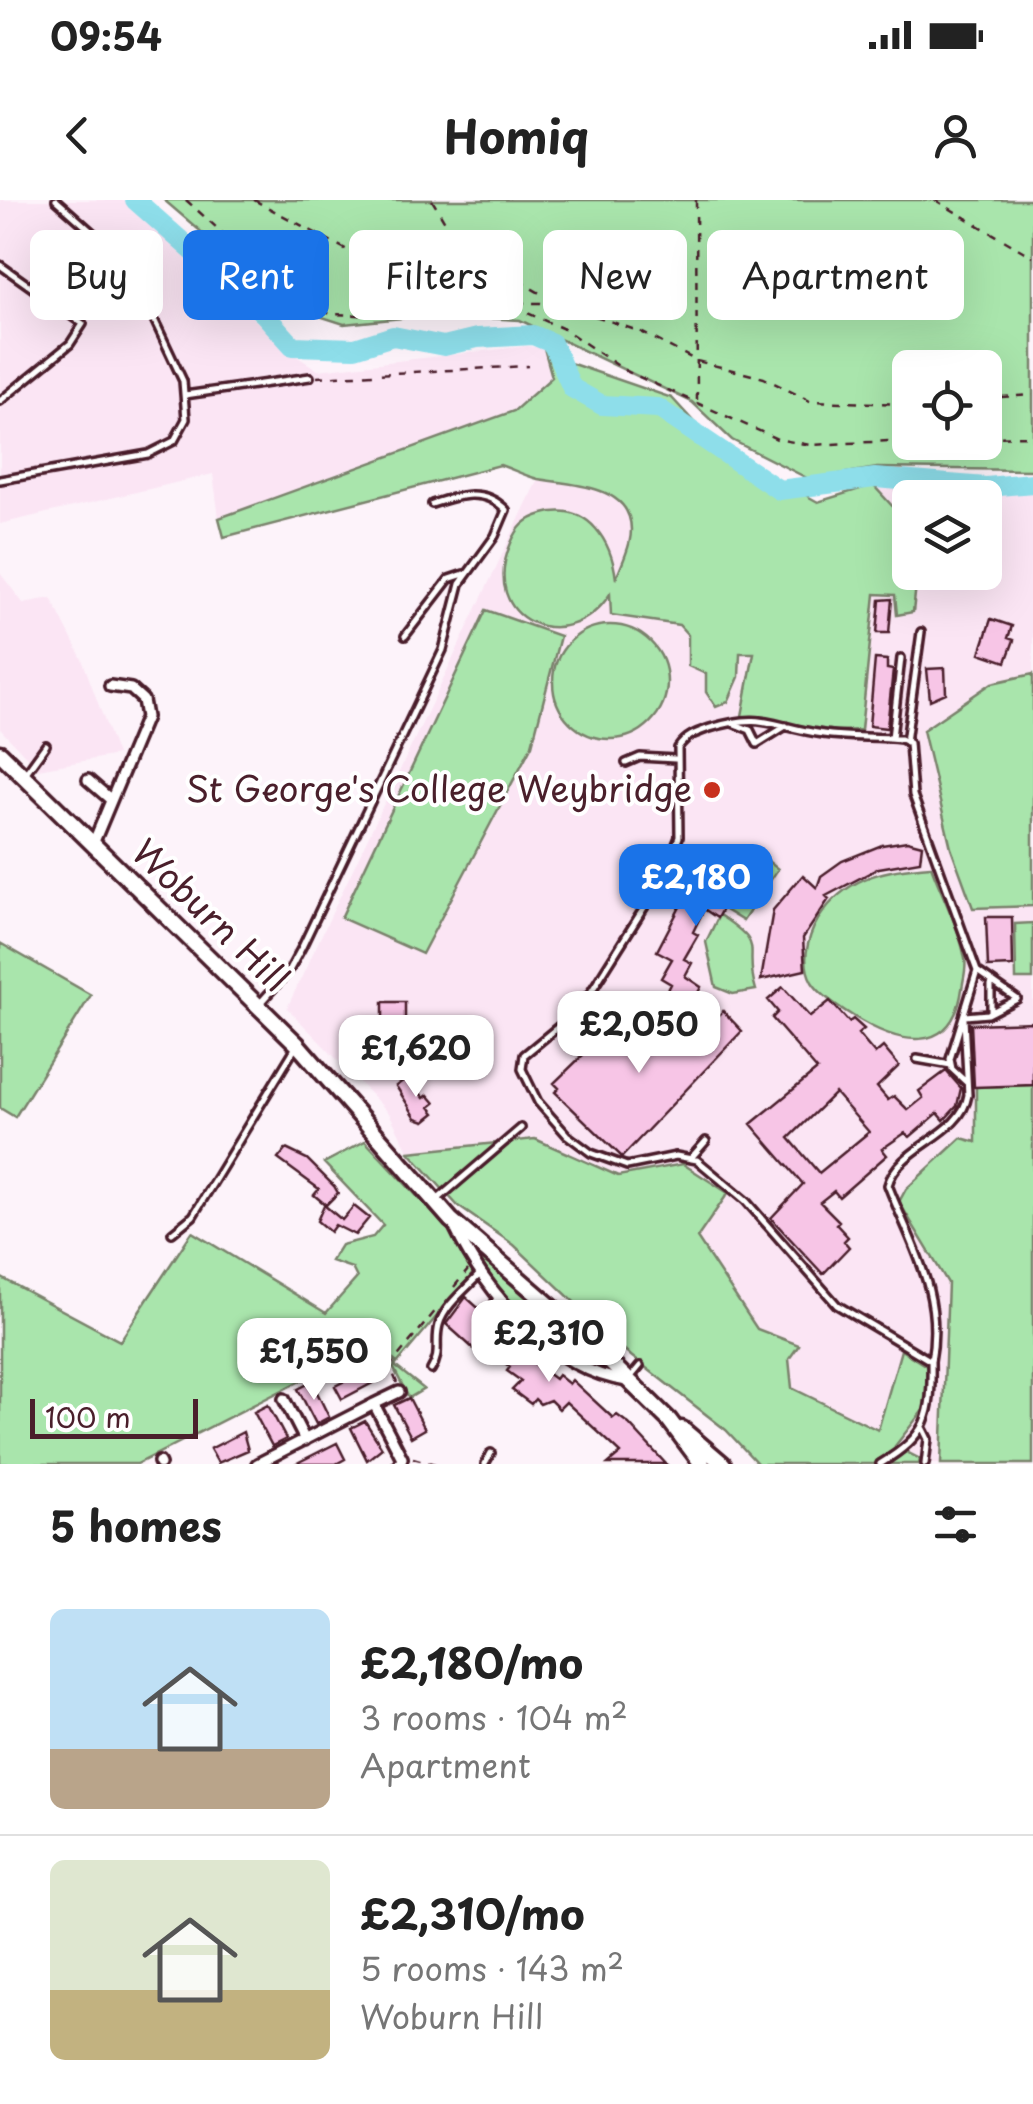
<!DOCTYPE html>
<html lang="en">
<head>
<meta charset="utf-8">
<style>
  :root { --surface:#fff; --page:#f2f2f2; --text:#222; --muted:#767676; --line:#e0e0e0; --accent:#1a73e8 }
  body { margin:0; font-family:"Playpen Sans",sans-serif; background:var(--page); color:var(--text); height:100vh; display:flex; flex-direction:column; font-size:38px; white-space:nowrap }
  * { box-sizing:border-box; margin:0 }
  p { font-size:32px; color:var(--muted) }
  .icon { flex:none; width:55px; height:55px; fill:none; stroke:currentColor; stroke-width:2; stroke-linecap:round; stroke-linejoin:round }
  .map { position:relative; height:1264px; overflow:hidden }
  .sheet { display:flex; flex-direction:column; background:var(--surface); flex:1 }
  .sheet>* { flex:none }
  .hud { position:absolute; left:30px; top:30px; width:975px; height:90px; display:flex; gap:20px }
  .controls { position:absolute; left:892px; top:150px; display:grid; gap:20px }
  .controls a { display:grid; place-items:center; width:110px; height:110px; border-radius:15px; background:var(--surface); box-shadow:0 10px 40px #0002; font-size:50px }
  .scale { position:absolute; left:30px; bottom:25px; width:168px; box-sizing:border-box; padding-left:10px; border:5px solid #4a1f2b; border-top:0; font-size:28px; line-height:35px; white-space:nowrap; color:#4a1f2b; -webkit-text-stroke:8px #fff; paint-order:stroke }
  .price { position:absolute; translate:-50% -85px; padding:0 22px; border-radius:20px; background:#fff; color:#222; font-size:32px; line-height:65px; filter:drop-shadow(0 2px 5px #0008) }
  .price::after { content:''; position:absolute; left:50%; top:60px; width:30px; height:22px; margin-left:-15px; background:inherit; clip-path:polygon(0 0,100% 0,50% 100%) }
  .price.selected { background:var(--accent); color:#fff }
  ul { padding:0; list-style:none }
  li { display:flex; align-items:center; gap:30px; height:250px; padding:0 50px }
  li+li { border-top:2px solid var(--line) }
  li span { display:grid; place-items:center; flex:none; width:280px; height:200px; border-radius:15px; color:#555 }
  li>.icon { margin-inline-start:auto }
  span .icon { width:120px; height:120px; fill:#fffc; stroke-width:1 }
  li b { font-size:42px }
  h2 { display:flex; justify-content:space-between; align-items:center; height:120px; padding:0 50px; font-size:42px }
  .chip { padding:0 35px; border-radius:15px; background:var(--surface); box-shadow:0 10px 40px #0002; font-size:35px; line-height:90px }
  .chip.selected { background:var(--accent); color:#fff }
  .status { display:flex; justify-content:space-between; align-items:center; height:70px; padding:0 50px; background:var(--surface); direction:ltr }
  .status svg { height:28px; fill:currentColor }
  header { display:flex; justify-content:space-between; align-items:center; height:130px; padding:0 50px; background:var(--surface); font-size:45px; font-weight:700 }
  .map>svg:first-child { display:block }
  .built { fill:#fbe5f4; fill-rule:evenodd }
  .green { fill:#a9e5ac; stroke:#7a826c; stroke-width:2.5; fill-rule:evenodd }
  .lines { fill:none; stroke-linecap:round; stroke-linejoin:round }
  .river { stroke:#8edeea; stroke-width:20 }
  .building { fill:#f7c5e6; stroke:#4a1f2b; stroke-width:2.5; fill-rule:evenodd }
  .lane-casing { stroke:#4a1f2b; stroke-width:12 }
  .street-casing { stroke:#4a1f2b; stroke-width:16 }
  .primary-casing { stroke:#4a1f2b; stroke-width:21 }
  .path { stroke:#4a1f2b; stroke-width:2.5; stroke-dasharray:8 8; stroke-linecap:butt }
  .lane { stroke:#fff; stroke-width:5 }
  .street { stroke:#fff; stroke-width:9 }
  .primary { stroke:#fff; stroke-width:14 }
  .poi-dot { fill:#c8321e; stroke:#fff; stroke-width:4 }
  .labels { text-anchor:middle; stroke-width:8; stroke-linejoin:round; paint-order:stroke }
  .poi-label { font-size:35px; fill:#4a1f2b; stroke:#fff; text-anchor:end }
  .street-label { font-size:35px; fill:#4a1f2b; stroke:#fff }
</style>
</head>
<body>
<div class="status"><b>09:54</b><svg viewBox="0 0 49 12"><path d="M0 12V9h3v3zM5 12V6h3v6zM10 12V3h3v9zM15 12V0h3v12zM26 1h20v11H26zM47 4h2v5h-2z"/></svg></div>
<header><svg class="icon" aria-label="back" viewBox="0 0 24 24"><path d="M15 5l-7 7 7 7"/></svg>Homiq<svg class="icon" aria-label="person" viewBox="0 0 24 24"><circle cx="12" cy="8" r="4"/><path d="M4 21q1-7 8-7t8 7"/></svg></header>
<div class="map">
<svg width="1033" height="1264" viewBox="0 0 1033 1264">
  <rect width="100%" height="100%" fill="#fdf3fa"/>
  <filter id="ink" filterUnits="userSpaceOnUse"><feTurbulence type="fractalNoise" baseFrequency=".01" numOctaves="2"/><feDisplacementMap in="SourceGraphic" scale="20" xChannelSelector="R" yChannelSelector="G"/><feConvolveMatrix kernelMatrix="1 2 1 2 8 2 1 2 1" color-interpolation-filters="sRGB"/></filter>
  <g filter="url(#ink)">
    <!-- built -->
    <path class="built" d="M0 0H127L287 150 318 170 527 146 544 148 552 177 514 211 219 318 213 274 0 324Z
      M567 193 715 245 819 302 873 285 974 294 1033 291V1264H758L726 1230 631 1156 514 1045 458 1006 409 952 389 913 287 808 538 279ZM910 298H985V372H910Z
      M0 373 23 403 51 398 82 459 117 555 38 569 0 529Z"/>
    <!-- green -->
    <path class="green" d="M164 0H1033V270L877 268 809 279 732 240 692 202 520 120 431 115 344 124 288 106ZM910 168H985V242H910Z
      M544 148 570 163 672 198 715 245 818 302 873 285 905 320 910 372 917 376 913 412 897 415 895 395 875 394 861 530 835 531 742 516 754 453H740L739 477 728 502 716 507 706 492V474L688 466V435L679 425 611 415 610 394C568 459 477 421 511 343 518 327 525 319 543 314 590 301 612 344 616 379 623 360 636 338 629 317 619 284 564 284 538 279 525 276 512 269 500 265L224 337 219 318 514 211 552 177Z
      M486 410 560 436 532 545 422 754 341 718Z
      M553 482a57 57 0 1 1 114 0a57 57 0 1 1-114 0Z
      M1033 474V706L973 708 951 648 923 530 992 483Z
      M754 660 769 662 778 669 743 721 725 710Z
      M931 666C942 696 960 729 965 759 967 768 963 780 962 789 952 859 896 843 853 816 840 808 820 795 812 782 799 759 810 729 824 711 851 675 889 669 931 666Z
      M719 715C770 748 742 745 756 790L733 794 716 787 706 742Z
      M1033 723V779H1016L1015 724Z
      M0 743 91 795 15 917 0 908Z
      M1033 885V1264H941L948 1083 899 1002 906 989 961 938 976 942V887Z
      M535 939 618 976 683 964 728 993 697 1038 757 1129 799 1145 789 1159 792 1188 878 1230 901 1150 928 1167 924 1209 895 1246 920 1259 919 1264H758L726 1230 631 1156 514 1045 458 1006 409 952Z
      M365 941 448 1029 593 1150V1161L546 1136 474 1072 395 1166 424 1189 409 1198 393 1167 396 1162 373 1144 137 1264H0V1077L120 1141 192 1032 326 1113 357 1078 352 1068 331 1061 341 1045 373 1037 383 1025 324 963Z"/>
    <g class="lines">
      <!-- river -->
      <path class="river" d="M135 0 264 114 293 146 355 148 393 136 444 146 477 138 533 135 552 143 572 188 602 205 658 208 779 290 875 278 986 287 1033 283"/>
    </g>
    <!-- building -->
    <path class="building" d="M892 399 889 433H877L880 400Z
      M991 419 1012 426 1008 438 1014 440 1006 462 980 453Z
      M875 459 887 460V469L893 470 887 528 869 526Z
      M945 468 946 493 930 500 927 469Z
      M907 641 922 645 920 661 879 668 826 696 829 699 803 738 805 770 761 780 773 710 803 675 817 688 821 676 842 661 882 645Z
      M723 649 748 662 717 718 704 709 693 732 698 735 684 759 692 763 685 776 701 787 686 815 662 802 671 784 661 778 672 759 657 751 682 703 690 706Z
      M986 717H1012L1013 766 988 767Z
      M783 787 810 817 830 801 849 822 853 819 864 829 858 834 875 854 883 847 899 866 877 887 888 900 894 896 908 910 923 898 919 891 946 871 961 888 957 906 944 920 938 913 910 937 905 933 882 949 887 955 839 997 834 991 820 1002 839 1021 836 1024 848 1037 844 1041 849 1047 823 1074 771 1018 803 984 751 924 817 870 772 818 778 812 768 800ZM835 893 869 932 819 973 789 938Z
      M383 802H405V826H383Z
      M723 811 742 831 622 957 555 892 559 888 554 883 619 820 638 838 664 814 691 843Z
      M1033 822V885L974 887 971 824Z
      M408 877 424 898 428 895 435 903 430 907 435 913 425 921 416 918 396 886Z
      M286 949 307 959 334 986 338 993 326 1005 314 995 319 989 278 959Z
      M324 1005 342 1020 354 1006 369 1018 355 1035 335 1025 330 1032 317 1021Z
      M466 1097 506 1133 502 1138 506 1142 555 1179 558 1175 569 1184 572 1180 613 1218 617 1215 629 1224 666 1264H608L621 1253 566 1202 559 1209 550 1200 540 1204 535 1199 531 1204 512 1190 521 1181 507 1171 510 1167 495 1155 485 1159 446 1124Z
      M382 1162 388 1175 342 1199 335 1186Z
      M312 1182 329 1217 316 1224 298 1189Z
      M409 1198 425 1229 411 1237 394 1205Z
      M268 1205 286 1239 272 1246 254 1212Z
      M365 1221 382 1248 367 1260 351 1228Z
      M243 1232 248 1250 218 1263 210 1249Z
      M337 1243 345 1259 336 1264H295Z"/>
    <g class="lines">
      <defs>
        <path id="lane" d="M0 65 83 124 70 144 0 201
          M185 195 310 177
          M0 280 148 254 174 241 186 219 183 181 128 64 56 0
          M405 436 449 379 464 374
          M732 523 750 530 757 544 786 526
          M892 538 901 458
          M906 542 921 432
          M626 563 640 557 675 559
          M25 574 46 545
          M991 785V812
          M261 802 289 771 302 747 443 450 460 384 495 336 506 310C484 287 459 295 432 304
          M965 816 988 814 1017 799 977 771
          M964 819 968 895C961 937 899 945 888 985 911 1045 944 1093 931 1161L837 1105 746 1001 697 960 676 956 627 966 591 953 567 935 538 902 522 869 524 855 569 818 591 792 664 676 679 637 678 548C686 536 695 533 710 528 765 511 771 527 823 534 849 538 875 536 901 539L909 543 913 595 977 771 950 859 952 869 967 883
          M917 859 951 865
          M691 958 706 941
          M437 1000 521 928
          M172 1033 193 1016 297 845
          M485 1109 495 1115
          M490 1111 498 1096
          M431 1170C442 1153 434 1144 439 1125 444 1106 466 1089 479 1075
          M630 1178 640 1166
          M923 1229 928 1239 925 1264
          M485 1264 491 1253
          M880 1264C928 1235 932 1216 931 1161"/>
        <path id="street" d="M88 580 110 599
          M93 644 146 517 143 500 131 489 110 486
          M455 1028C486 1093 551 1170 627 1181
          M284 1199 305 1240
          M374 1204 399 1192
          M159 1262 160 1264
          M257 1264 374 1204 402 1258 399 1264"/>
        <path id="primary" d="M0 553 297 844 451 1020 569 1122 669 1220 702 1264
          M682 1229 723 1264"/>
      </defs>
      <!-- lane casing -->
      <use href="#lane" class="lane-casing"/>
      <!-- street casing -->
      <use href="#street" class="street-casing"/>
      <!-- primary casing -->
      <use href="#primary" class="primary-casing"/>
      <!-- path -->
      <path class="path" d="M186 0 289 93 330 114 385 116 516 108 564 129 626 171 777 239 810 245 910 240
        M254 0 435 97 455 102 541 103 584 112 641 132 697 161 764 178 810 201 910 204
        M432 0 451 32 515 107
        M696 0 697 203
        M935 0 1033 57
        M477 56 543 95 576 108
        M317 177 528 166
        M985 198 1033 195
        M985 237 1033 236
        M454 1087 468 1070
        M397 1183 390 1166 437 1109
        M413 1258 435 1264"/>
      <!-- lane -->
      <use href="#lane" class="lane"/>
      <!-- street -->
      <use href="#street" class="street"/>
      <!-- primary -->
      <use href="#primary" class="primary"/>
    </g>
  </g>
  <!-- markers -->
  <circle class="poi-dot" cx="712" cy="590" r="10"/>
  <g class="labels">
    <!-- poi labels -->
    <g class="poi-label">
      <text x="692" y="602">St George's College Weybridge</text>
    </g>
    <!-- street labels -->
    <g class="street-label">
      <text transform="translate(210 716) rotate(44)" y="12">Woburn Hill</text>
    </g>
  </g>
</svg>
<div class="controls">
<a><svg class="icon" aria-label="locate" viewBox="0 0 24 24"><circle cx="12" cy="12" r="6"/><path d="M12 2v4M12 18v4M2 12h4M18 12h4"/></svg></a>
<a><svg class="icon" aria-label="layers" viewBox="0 0 24 24"><path d="M12 4l9 5-9 5-9-5zM3 14l9 5 9-5"/></svg></a>
</div>
<div class="scale">100 m</div>
<b class="price selected" style="left:696px;top:729px">£2,180</b>
<b class="price" style="left:639px;top:876px">£2,050</b>
<b class="price" style="left:416px;top:900px">£1,620</b>
<b class="price" style="left:549px;top:1185px">£2,310</b>
<b class="price" style="left:314px;top:1203px">£1,550</b>
<div class="hud">
<a class="chip">Buy</a>
<a class="chip selected">Rent</a>
<a class="chip">Filters</a>
<a class="chip">New</a>
<a class="chip">Apartment</a>
</div>
</div>
<section class="sheet">
<h2>5 homes<svg class="icon" aria-label="filters" viewBox="0 0 24 24"><path d="M4 7h16M4 17h16"/><circle cx="9" cy="7" r="2"/><circle cx="15" cy="17" r="2"/></svg></h2>
<ul>
<li><span style="background:linear-gradient(#bfe0f5 70%,#b9a48a 0)"><svg class="icon" aria-label="home" viewBox="0 0 24 24"><path d="M3 11l9-7 9 7M6 9v11h12V9"/></svg></span><div><b>£2,180/mo</b><p>3 rooms · 104 m²</p><p>Apartment</p></div></li>
<li><span style="background:linear-gradient(#dfe7d0 65%,#c2b280 0)"><svg class="icon" aria-label="home" viewBox="0 0 24 24"><path d="M3 11l9-7 9 7M6 9v11h12V9"/></svg></span><div><b>£2,310/mo</b><p>5 rooms · 143 m²</p><p>Woburn Hill</p></div></li>
</ul>
</section>
</body>
</html>
